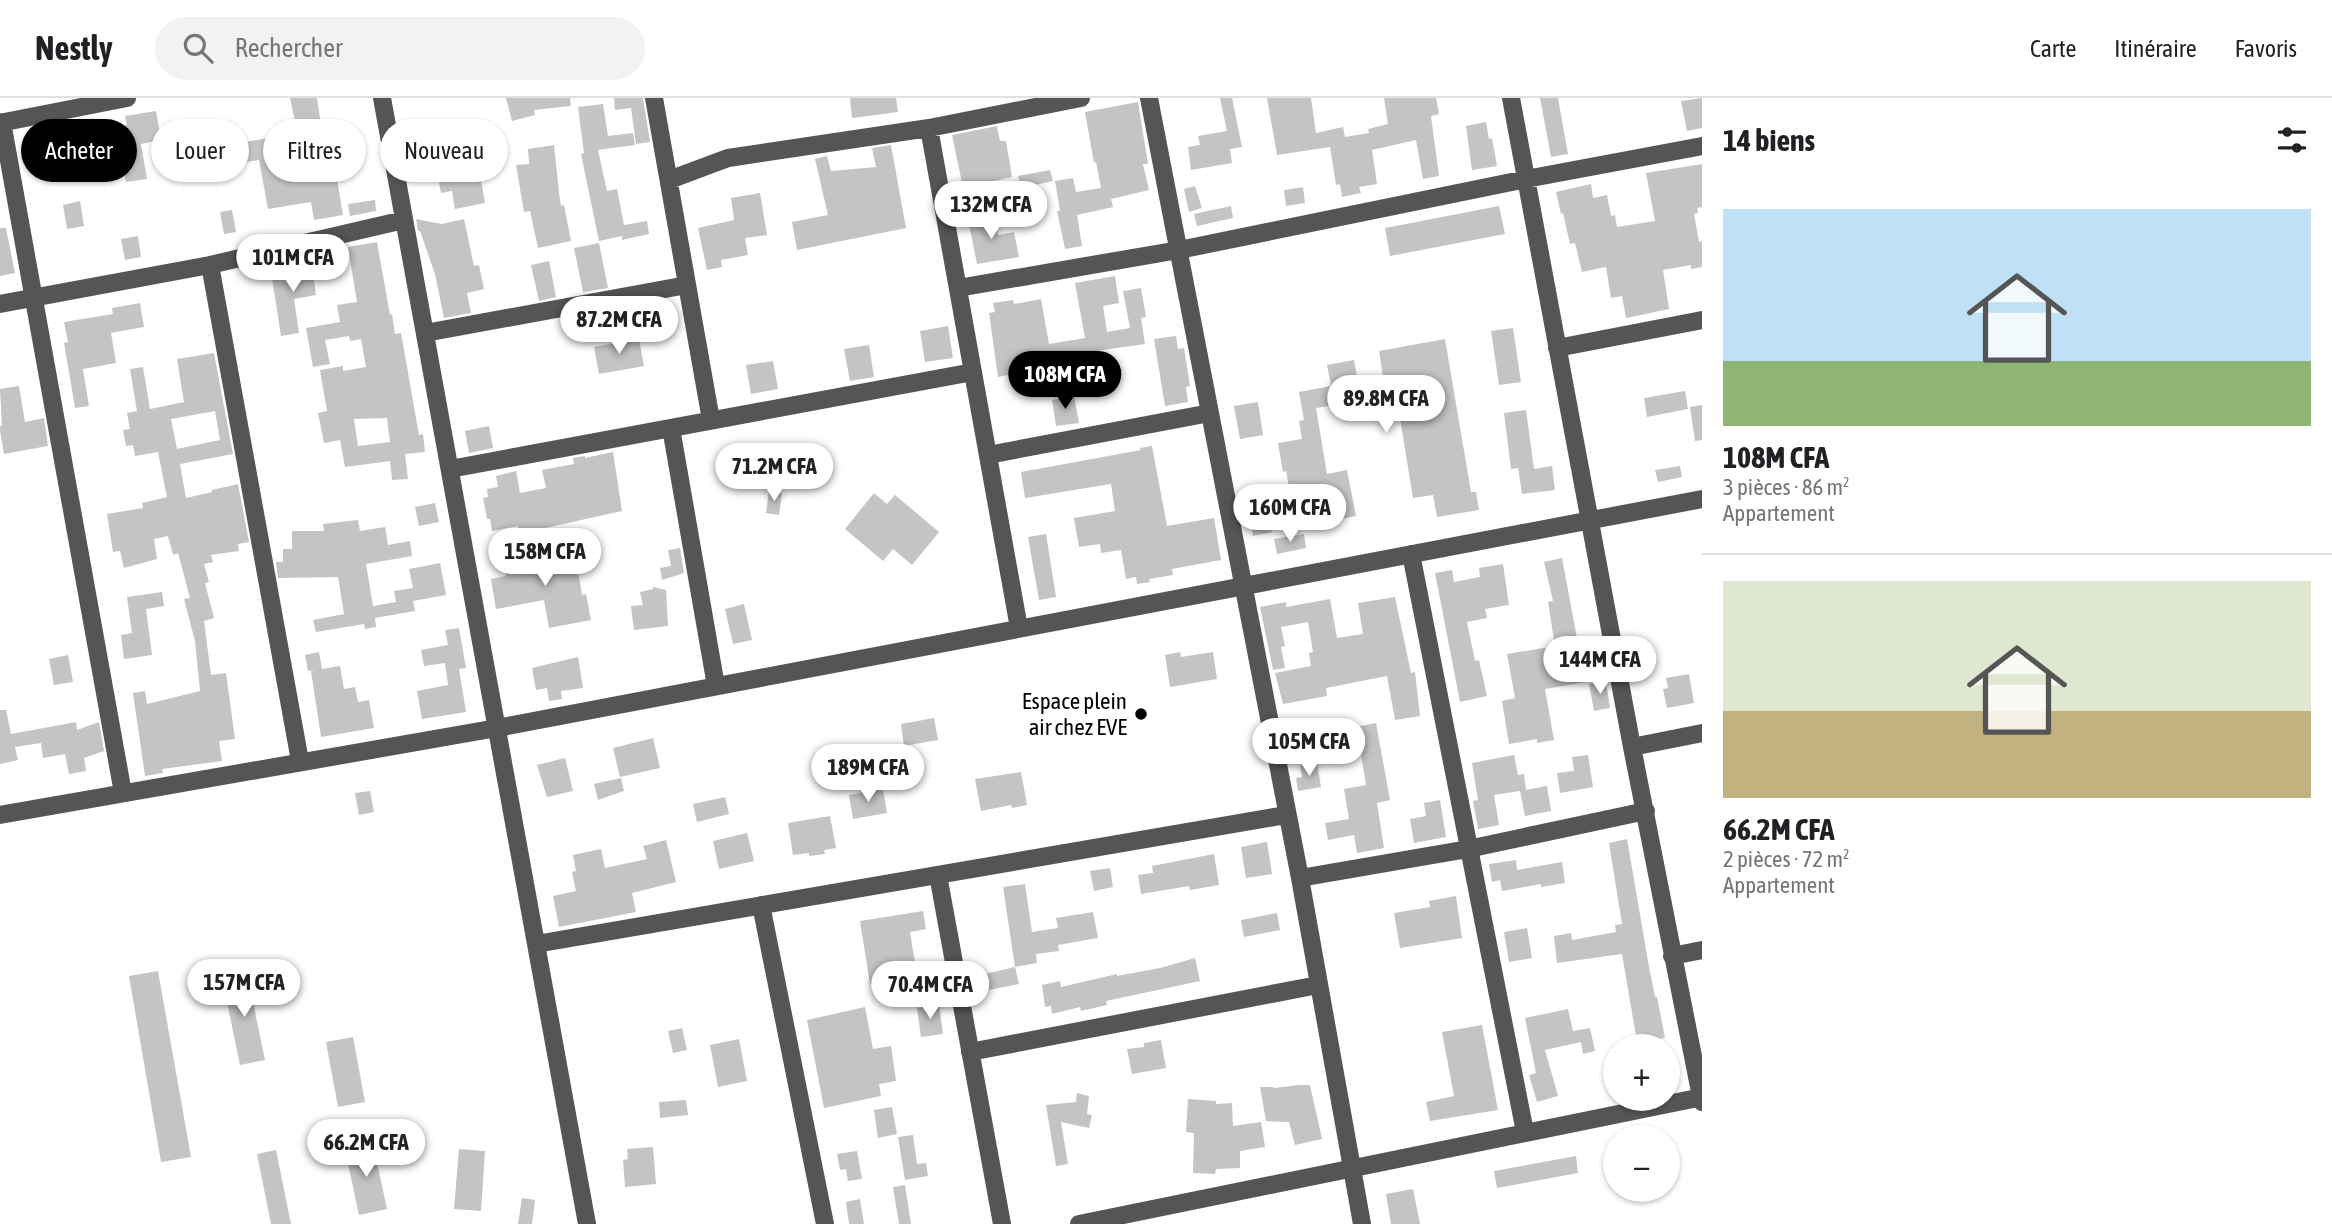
<!DOCTYPE html>
<html lang="fr">
<head>
<meta charset="utf-8">
<style>
  :root { --surface:#fff; --page:#f2f2f2; --text:#202124; --muted:#757577; --line:#e0e0e0; --accent:#000 }
  body { margin:0; font-family:"Asap Condensed",sans-serif; background:var(--page); color:var(--text); height:100vh; display:flex; flex-direction:column; font-size:26px; white-space:nowrap }
  * { box-sizing:border-box; margin:0 }
  p { font-size:23px; color:var(--muted) }
  .icon { flex:none; width:38px; height:38px; fill:none; stroke:currentColor; stroke-width:2; stroke-linecap:round; stroke-linejoin:round }
  .map { position:relative; flex:1; overflow:hidden }
  .details { display:flex; flex-direction:column; background:var(--surface); width:630px }
  .details>* { flex:none }
  .top-card { position:absolute; left:21px; top:21px; width:665px; height:63px; display:flex; gap:14px }
  .fabs { position:absolute; left:1603px; top:936px; display:grid; gap:14px }
  .fabs a { display:grid; place-items:center; width:77px; height:77px; border-radius:50%; background:var(--surface); box-shadow:0 2px 5px #0004; font-size:35px }
  .price { position:absolute; translate:-50% -60px; padding:0 16px; border-radius:24px; background:#fff; color:#222; font-size:23px; line-height:46px; filter:drop-shadow(0 2px 4px #0008) }
  .price::after { content:''; position:absolute; left:50%; top:42px; width:21px; height:16px; margin-left:-10px; background:inherit; clip-path:polygon(0 0,100% 0,50% 100%) }
  .price.active { background:var(--accent); color:#fff }
  ul { padding:0; list-style:none }
  li { display:grid; align-content:center; gap:14px; height:371px; padding:0 21px }
  li+li { border-top:2px solid var(--line) }
  li span { display:grid; place-items:center; height:217px; border-radius:0px; color:#555 }
  li>.icon { margin-inline-start:auto }
  span .icon { width:126px; height:126px; fill:#fffc; stroke-width:1 }
  li b { font-size:30px }
  h2 { display:flex; justify-content:space-between; align-items:center; height:84px; padding:0 21px; font-size:30px }
  .tag { padding:0 24px; border-radius:32px; background:var(--surface); box-shadow:0 2px 5px #0004; font-size:24px; line-height:63px }
  .tag.active { background:var(--accent); color:#fff }
  header { display:flex; align-items:center; gap:42px; box-sizing:border-box; height:98px; padding:0 35px; background:var(--surface); border-bottom:2px solid var(--line) }
  header strong { font-size:33px }
  nav { display:flex; gap:38px; margin-inline-start:auto; font-size:24px }
  .search { width:490px; height:63px; background:var(--page); display:flex; align-items:center; gap:18px; box-sizing:border-box; padding:0 24px; border-radius:38px; color:var(--muted); font-size:26px }
  main { display:flex; flex:1; min-height:0 }
  .map>svg:first-child { display:block }
  .building { fill:#c4c4c4; fill-rule:evenodd }
  .lines { fill:none; stroke-linecap:round; stroke-linejoin:round }
  .minor { stroke:#555; stroke-width:18 }
  .poi-dot { fill:#000; stroke:#fff; stroke-width:2.5 }
  .labels { text-anchor:middle; stroke-width:7; stroke-linejoin:round; paint-order:stroke }
  .poi-label { font-size:23px; fill:#000; stroke:#fff; text-anchor:end }
</style>
</head>
<body>
<header>
<strong>Nestly</strong>
<div class="search"><svg class="icon" aria-label="search" viewBox="0 0 24 24"><circle cx="10" cy="10" r="6"/><path d="M15 15l6 6"/></svg>Rechercher</div>
<nav><a>Carte</a><a>Itinéraire</a><a>Favoris</a></nav>
</header>
<main>
<div class="map">
<svg width="1702" height="1126" viewBox="0 0 1702 1126">
  <rect width="100%" height="100%" fill="#fff"/>
  <!-- building -->
  <path class="building" d="M290 0H317L323 40 329 39 331 52 303 56 307 80 336 75 343 117 314 122 311 104 268 111 259 62 172 78 169 58 211 51 210 44 239 39V45L279 38 277 31 296 28Z
    M506 0H570L571 8 534 12 535 17 512 23Z
    M614 0H643L650 44 636 46 631 10 615 12Z
    M850 0H896L898 14 852 20Z
    M1220 0H1232L1242 49 1230 51 1232 65 1191 72 1188 49 1200 47 1198 38 1227 33Z
    M1267 0H1311L1316 35 1343 29 1345 39 1369 35 1368 31 1388 26 1384 0H1436L1439 16 1431 18 1439 78 1423 81 1416 42 1372 52 1377 86 1359 89 1361 95 1342 99 1340 86 1336 87 1330 49 1277 57Z
    M1540 0H1558L1568 56 1551 59Z
    M1702 0V30L1687 33 1681 3Z
    M1138 4 1148 66H1143L1149 92 1111 101 1113 109 1077 117 1082 148 1065 151 1057 113H1060L1055 83 1073 80 1076 94 1101 90 1096 64 1094 65 1085 14Z
    M603 6 608 38 633 35 635 47 598 52 607 93 617 91 624 127 647 123 649 136 622 142V138L599 143 581 56 584 55 578 9Z
    M156 13 161 42 141 46 147 81 126 84 114 29 127 27 125 18Z
    M1486 24 1489 41 1492 40 1497 68 1472 72 1466 28Z
    M997 28 1000 43H1006L1012 79 977 87 979 97 965 99 952 37Z
    M51 41 54 59 31 63 28 46Z
    M554 47 559 94 561 108 564 107 571 143 538 150 530 113 524 114 516 67 529 66 528 51Z
    M891 47 906 130 797 152 792 124 828 117 815 61 827 58 831 73 876 69 872 50Z
    M1702 66V109L1697 110 1698 115 1694 116 1699 144 1702 143V169L1691 171V167L1663 172 1669 211 1626 220 1622 198 1611 200 1606 169 1582 174 1575 145 1570 146 1563 115 1561 116 1556 94 1591 86 1593 100 1607 97 1611 118 1615 117 1617 129 1655 123 1646 75Z
    M479 71 485 105 455 111 452 93 441 95 438 80Z
    M1050 72 1053 83 1021 90 1018 78Z
    M1195 88 1202 110 1189 114 1184 91Z
    M1303 89 1305 105 1286 108 1284 92Z
    M760 95 767 137 745 140 748 157 721 162 722 169 707 172 698 130 734 122 731 100Z
    M375 102 376 113 350 118 348 106Z
    M80 103 84 128 67 131 63 107Z
    M1231 108 1233 120 1197 128 1194 116Z
    M1499 108 1505 136 1390 158 1385 130Z
    M232 112 236 134 224 136 220 114Z
    M994 117 998 137 1014 134 1019 159 977 166 968 121Z
    M416 121 442 126 464 121 474 168 479 167 484 191 467 195 471 215 444 220 435 176 420 133H418Z
    M0 130H6L15 175 0 178Z
    M138 138 141 159 125 162 121 141Z
    M377 144 390 217 392 216 395 236 401 235 419 337 423 336 425 354 405 356 408 381 392 382 390 363 345 369 340 342 324 345 318 315 327 313 320 272 343 268V273L366 269 361 241 350 243 349 238 325 242 330 266 313 269 306 230 340 224 337 207 357 204 348 149ZM387 320 390 344 358 348 354 321Z
    M599 145 608 190 583 194 574 150Z
    M311 160 316 197 294 201 299 235 281 238 272 180 292 177 290 164Z
    M549 163 556 199 539 203 531 167Z
    M1115 178 1119 205 1103 208 1107 234 1130 230 1123 193 1141 190 1146 219 1141 220 1145 246 1075 256V258L1050 262 1054 290 1037 293 1033 272 998 279 989 215 995 214 993 205 1013 202 1014 206 1041 201 1049 246 1085 240 1075 185Z
    M140 205 144 229 111 235 116 265 83 271 89 308 75 310 64 245 68 244 64 224 113 216 112 210Z
    M634 216 641 239 629 242 623 220Z
    M948 228 953 260 925 264 920 233Z
    M1513 230 1521 284 1499 287 1491 233Z
    M1176 238 1178 251 1184 250 1190 288 1186 289 1188 304 1165 308 1154 241Z
    M639 241 644 268 599 276 594 249Z
    M1445 241 1471 394H1476L1479 412 1437 419 1433 397 1413 400 1399 314 1388 316 1386 299 1316 310 1327 376 1347 372 1356 418 1297 430 1286 373 1283 374 1278 345 1302 341 1299 323 1304 322 1299 294 1331 288 1327 267 1354 262 1358 284 1383 279 1379 253Z
    M869 247 874 279 850 283 844 251Z
    M214 255 233 356 180 366 186 400 212 394V392L238 386 249 444 238 446 239 453 211 457 213 464 204 466 209 484 205 485 214 520 204 523 211 577 226 575 235 641 219 643 222 663 162 671 163 675 145 678 133 595 145 593 147 606 200 593 195 543 184 501 190 500 178 455 173 457 168 438 154 441 157 461 124 470 120 453 113 454 107 416 143 410 142 405 167 399 158 354 135 358 133 347 126 348 123 332 130 331 127 315 137 313 130 271 143 269 150 311 184 304 177 261ZM215 313 220 342 177 351 171 321Z
    M773 263 778 291 751 296 746 267Z
    M19 288 25 324 44 320 48 348 4 356 0 333V328H2L0 291Z
    M1685 293 1688 311 1647 319 1644 300Z
    M1074 298 1079 325 1056 328 1052 302Z
    M1258 304 1263 337 1240 341 1234 308Z
    M1702 307V342L1695 343 1690 309Z
    M1526 312 1534 371 1552 368 1555 392 1522 396 1518 370 1511 371 1504 315Z
    M489 328 493 350 469 355 465 333Z
    M1152 348 1167 428 1214 420 1221 462 1172 471 1173 477 1149 481 1150 484 1137 486 1136 479 1126 481 1121 452 1101 455 1100 446 1079 449 1074 420 1115 413 1111 386 1025 400 1021 374 1141 352 1140 350Z
    M613 354 622 413 536 432 519 434 518 428 492 433 490 421H487L483 400 488 399 487 391 498 389 496 378 516 373 520 395 546 390 542 372 574 366 573 360 585 358V360Z
    M1680 368 1682 379 1658 384 1655 372Z
    M769 393 782 395 779 417 766 415Z
    M874 395 887 406 895 397 939 434 912 467 893 451 883 463 845 431Z
    M435 405 439 424 419 428 415 409Z
    M1268 411 1272 434 1253 438 1249 415Z
    M358 422 360 433 385 429 388 447 410 443 412 458 366 466 373 508 396 504 394 493 413 490 409 471 440 465 446 497 413 503 415 513 375 520 376 529 365 531 364 526 316 534 313 522 344 516 338 479 278 480 276 464H283V451H292V433H324L323 426Z
    M1046 436 1056 499 1039 502 1028 439Z
    M1304 436 1306 450 1277 456 1274 441Z
    M680 450 684 475 662 482 660 470 671 468 668 452Z
    M575 454 582 497 586 496 591 522 549 530 544 502 496 511 491 481 506 478 504 465Z
    M1562 460 1580 556 1588 554 1592 583 1545 591 1554 642 1537 645V641L1509 646 1502 603 1515 600 1507 556 1555 548 1548 504 1553 503 1544 464Z
    M1503 466 1509 507 1485 511 1487 520 1467 524 1475 563 1479 562 1487 598 1460 604 1435 475 1452 472 1454 484 1480 479 1479 470Z
    M653 489 666 492 668 528 634 532 631 508 643 507 640 494 653 491Z
    M162 494 164 508 146 511 152 557 124 561 121 537 132 535 127 499Z
    M1395 499 1411 575 1415 574 1420 618 1395 622 1387 578 1326 590 1327 598 1283 606 1275 575 1311 568 1309 555 1313 554 1308 524 1281 529 1285 548 1281 549 1285 570 1273 572 1260 509 1286 504V509L1330 501 1337 540 1363 536 1358 505Z
    M744 506 752 542 733 546 725 511Z
    M459 530 466 570 459 571 466 614 422 621 417 593 448 587 445 565 424 568 421 552 448 547 445 532Z
    M319 554 322 571 340 568 344 591 355 589 358 604 369 602 374 630 321 639 311 573 315 572 308 573 305 557Z
    M1180 554 1181 559 1213 554 1217 581 1170 589 1165 557Z
    M68 557 73 584 54 587 49 561Z
    M578 559 583 590 561 593 562 601 549 603 547 590 536 592 532 570Z
    M1689 576 1694 605 1667 610 1663 591 1668 590 1666 580Z
    M1606 584 1610 610 1594 613 1589 586Z
    M0 612H6L11 636 76 624 77 632 99 624 104 653 84 660 86 673 69 676 65 656 43 660 41 645 15 649 18 662 0 666Z
    M934 620 938 642 904 648 901 626Z
    M1376 625 1390 702 1377 705 1384 750 1357 755 1354 737 1328 742 1325 725 1349 721 1344 691 1366 687 1360 650 1329 655 1325 635Z
    M653 640 660 670 620 679 613 650Z
    M1514 657 1518 677 1524 676 1526 692 1494 697 1499 727 1478 731 1473 703 1478 702 1472 665Z
    M1588 657 1593 689 1560 695 1557 675 1574 673 1572 659Z
    M565 660 573 693 547 699 537 667Z
    M1317 665 1321 689 1298 693 1296 680 1302 679 1300 668Z
    M1021 674 1027 707 1012 710 1011 707 981 713 975 681Z
    M621 680 624 693 598 702 594 686Z
    M1547 688 1551 713 1525 718 1520 693Z
    M883 691 887 715 853 721 849 697Z
    M370 693 374 714 359 717 355 695Z
    M725 699 729 716 697 724 693 706Z
    M1440 702 1446 739 1414 745 1410 721 1426 718 1424 705Z
    M830 718 836 750 824 752 825 756 809 758V755L793 757 788 725Z
    M747 735 754 763 719 771 713 743Z
    M1627 741 1649 869 1655 899H1657L1665 940 1637 944 1622 856 1557 865 1554 838 1571 835 1572 842 1616 834 1615 827 1622 826 1609 745Z
    M666 742 676 784 632 795 636 814 559 829 553 798 576 793 572 774 576 773 573 757 601 751 605 770 647 761 643 748Z
    M1267 744 1272 776 1246 780 1241 749Z
    M1214 756 1219 787 1190 792 1189 788 1141 796 1138 777 1153 775 1152 768Z
    M1516 762 1517 772 1562 764 1565 785 1541 789V786L1502 793 1500 782 1492 784 1489 766Z
    M1110 770 1113 789 1094 793 1090 773Z
    M1025 786 1032 834 1058 830 1056 820 1093 814 1098 840 1058 847 1059 853 1036 856 1037 865 1015 869 1003 789Z
    M1456 798 1462 840 1400 850 1394 815 1430 809 1429 803Z
    M923 813 926 831 910 834 920 896 896 900 893 882 870 886 860 823Z
    M1277 815 1280 832 1244 839 1241 822Z
    M1527 830 1532 860 1509 864 1504 834Z
    M1195 860 1200 883 1106 903 1107 907 1081 913 1080 909 1052 916 1051 908 1045 909 1042 887 1060 883 1061 889 1117 876V878L1160 870Z
    M1015 869 1019 886 989 892 985 876Z
    M158 873 191 1059 161 1064 129 878Z
    M247 875 265 962 240 967 222 880Z
    M939 906 943 936 921 939 917 910Z
    M865 909 873 951 891 948 896 983 879 986 881 998 824 1010 807 922Z
    M1568 911 1573 933 1590 930 1595 953 1583 956 1581 944 1545 952 1558 998 1537 1004 1529 977 1536 975 1525 920Z
    M1482 927 1498 1012 1430 1023 1426 1004 1454 998 1442 934Z
    M682 930 687 952 673 955 668 933Z
    M353 939 365 1004 338 1009 326 944Z
    M739 941 747 983 718 989 710 947Z
    M1161 942 1166 970 1132 976 1127 951 1144 949V945Z
    M1299 987H1310L1322 1041 1295 1047 1289 1024 1266 1023 1260 989H1273L1274 990Z
    M1077 995 1089 998 1087 1016 1092 1017 1089 1030 1061 1024 1068 1066 1056 1068 1046 1007 1076 1004Z
    M1188 1001 1216 1003V1006L1232 1005 1233 1028 1261 1024 1265 1049 1240 1053V1070L1216 1071 1215 1076 1193 1075 1194 1035 1186 1034Z
    M686 1002 688 1017 660 1020 659 1004Z
    M892 1009 897 1036 878 1040 874 1012Z
    M913 1037 917 1066 926 1065 928 1078 905 1082 898 1039Z
    M373 1046 387 1111 359 1117 345 1052Z
    M653 1049 656 1086 625 1089 623 1062 628 1061 627 1051Z
    M459 1051 485 1053 481 1113 454 1111Z
    M276 1052 291 1126H271L257 1056Z
    M857 1053 862 1081 848 1083 846 1071 840 1072 837 1056Z
    M1576 1058 1578 1075 1497 1090 1494 1073Z
    M905 1087 911 1126H899L893 1089Z
    M1413 1091 1420 1126H1391L1386 1096Z
    M522 1100 535 1102 532 1126H518Z
    M860 1101 864 1126H849L846 1104Z"/>
  <g class="lines">
    <!-- minor -->
    <path class="minor" d="M382 0 587 1126
      M654 0 711 322
      M1149 0 1300 780 1362 1126
      M1511 0 1632 649 1702 1004
      M2 24 123 695
      M0 25 127 0
      M929 30 1019 530
      M669 82 728 60 929 30 1081 0
      M210 167 300 663
      M958 190 1179 152 1526 81 1702 48
      M0 206 210 167 404 122
      M425 235 687 187
      M1557 250 1702 222
      M671 330 716 588
      M988 357 1210 315
      M450 371 973 274
      M1411 456 1525 1034
      M1632 649 1702 635
      M0 717 497 630 1702 401
      M938 777 1002 1126
      M1300 780 1468 751 1646 713
      M761 807 825 1126
      M536 846 1286 717
      M1672 858 1702 852
      M970 954 1318 887
      M1079 1126 1702 999"/>
  </g>
  <!-- markers -->
  <circle class="poi-dot" cx="1141" cy="616" r="7"/>
  <g class="labels">
    <!-- poi labels -->
    <g class="poi-label">
      <text x="1127" y="611">Espace plein<tspan x="1127" dy="26">air chez EVE</tspan></text>
    </g>
  </g>
</svg>
<div class="fabs">
<a>+</a>
<a>−</a>
</div>
<b class="price" style="left:991px;top:143px">132M CFA</b>
<b class="price" style="left:293px;top:196px">101M CFA</b>
<b class="price" style="left:619px;top:258px">87.2M CFA</b>
<b class="price active" style="left:1065px;top:313px">108M CFA</b>
<b class="price" style="left:1386px;top:337px">89.8M CFA</b>
<b class="price" style="left:774px;top:405px">71.2M CFA</b>
<b class="price" style="left:1290px;top:446px">160M CFA</b>
<b class="price" style="left:545px;top:490px">158M CFA</b>
<b class="price" style="left:1600px;top:598px">144M CFA</b>
<b class="price" style="left:1309px;top:680px">105M CFA</b>
<b class="price" style="left:868px;top:706px">189M CFA</b>
<b class="price" style="left:244px;top:921px">157M CFA</b>
<b class="price" style="left:930px;top:923px">70.4M CFA</b>
<b class="price" style="left:366px;top:1081px">66.2M CFA</b>
<div class="top-card">
<a class="tag active">Acheter</a>
<a class="tag">Louer</a>
<a class="tag">Filtres</a>
<a class="tag">Nouveau</a>
</div>
</div>
<section class="details">
<h2>14 biens<svg class="icon" aria-label="filters" viewBox="0 0 24 24"><path d="M4 7h16M4 17h16"/><circle cx="9" cy="7" r="2"/><circle cx="15" cy="17" r="2"/></svg></h2>
<ul>
<li><span style="background:linear-gradient(#bfe0f5 70%,#8fb573 0)"><svg class="icon" aria-label="home" viewBox="0 0 24 24"><path d="M3 11l9-7 9 7M6 9v11h12V9"/></svg></span><div><b>108M CFA</b><p>3 pièces · 86 m²</p><p>Appartement</p></div></li>
<li><span style="background:linear-gradient(#dfe7d0 60%,#c2b280 0)"><svg class="icon" aria-label="home" viewBox="0 0 24 24"><path d="M3 11l9-7 9 7M6 9v11h12V9"/></svg></span><div><b>66.2M CFA</b><p>2 pièces · 72 m²</p><p>Appartement</p></div></li>
</ul>
</section>
</main>
</body>
</html>
